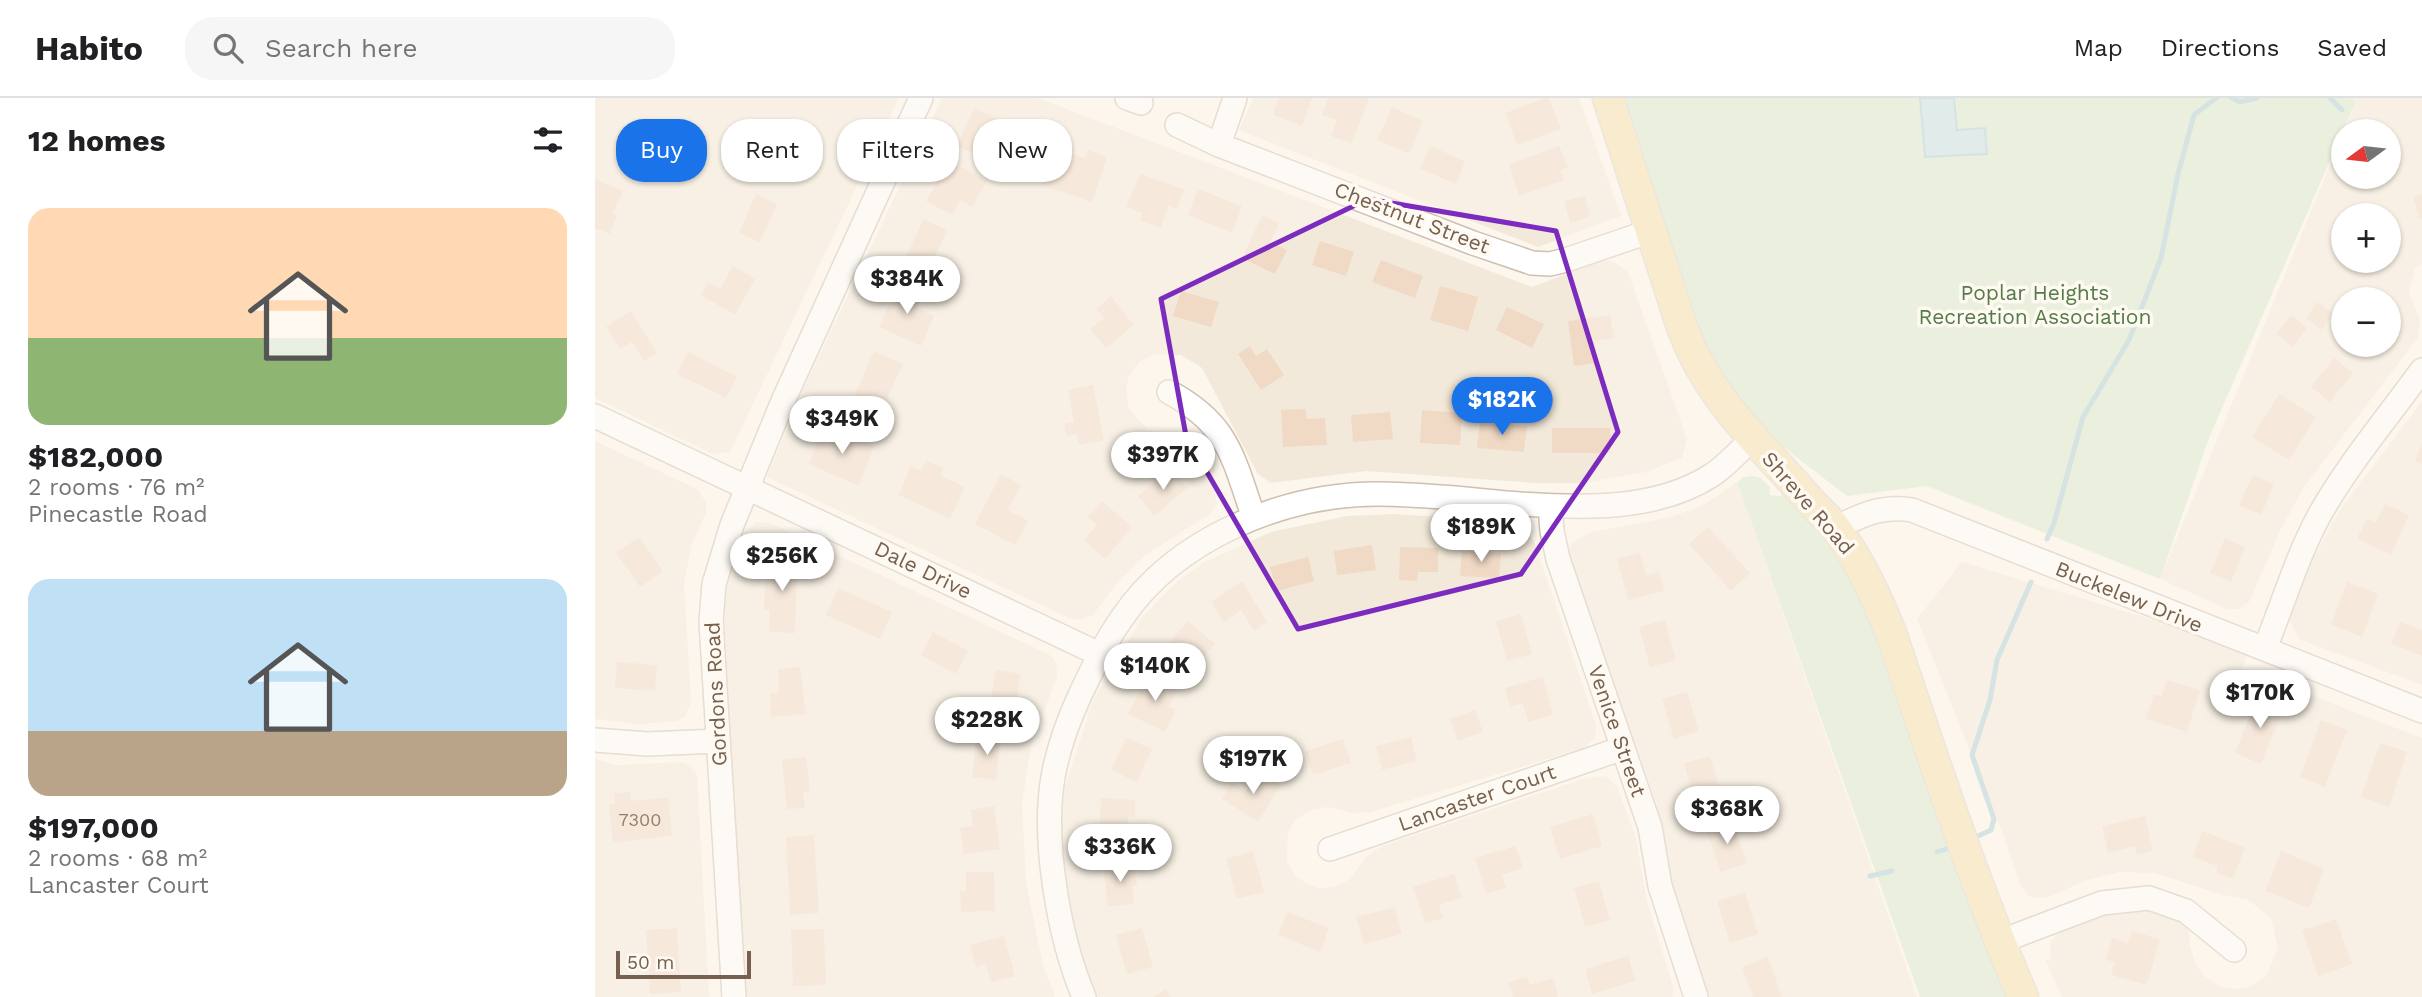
<!DOCTYPE html>
<html lang="en">
<head>
<meta charset="utf-8">
<style>
  :root { --surface:#fff; --page:#f6f6f6; --text:#202124; --muted:#757577; --line:#e0e0e0; --accent:#1a73e8 }
  body { margin:0; font-family:"Work Sans",sans-serif; background:var(--page); color:var(--text); height:100vh; display:flex; flex-direction:column; font-size:26px; white-space:nowrap }
  * { box-sizing:border-box; margin:0 }
  p { font-size:23px; color:var(--muted) }
  .icon { flex:none; width:38px; height:38px; fill:none; stroke:currentColor; stroke-width:2; stroke-linecap:round; stroke-linejoin:round }
  .map { position:relative; flex:1; overflow:hidden }
  .panel { display:flex; flex-direction:column; background:var(--surface); width:595px }
  .panel>* { flex:none }
  .top-card { position:absolute; left:21px; top:21px; width:665px; height:63px; display:flex; gap:14px }
  .needle { width:46px; rotate:255deg }
  .tools { position:absolute; left:1736px; top:21px; display:grid; gap:14px }
  .tools a { display:grid; place-items:center; width:70px; height:70px; border-radius:50%; background:var(--surface); box-shadow:0 2px 5px #0004; font-size:35px }
  .scale { position:absolute; left:21px; bottom:18px; width:135px; box-sizing:border-box; padding-left:7px; border:4px solid #76604f; border-top:0; font-size:19px; line-height:24px; white-space:nowrap; color:#76604f; -webkit-text-stroke:5px #fefaf2; paint-order:stroke }
  .price { position:absolute; translate:-50% -60px; padding:0 16px; border-radius:24px; background:#fff; color:#222; font-size:23px; line-height:46px; filter:drop-shadow(0 2px 4px #0008) }
  .price::after { content:''; position:absolute; left:50%; top:42px; width:21px; height:16px; margin-left:-10px; background:inherit; clip-path:polygon(0 0,100% 0,50% 100%) }
  .price.current { background:var(--accent); color:#fff }
  ul { padding:0; list-style:none }
  li { display:grid; align-content:center; gap:14px; height:371px; padding:0 28px }
  li span { display:grid; place-items:center; height:217px; border-radius:21px; color:#555 }
  li>.icon { margin-inline-start:auto }
  span .icon { width:126px; height:126px; fill:#fffc; stroke-width:1 }
  li b { font-size:30px }
  h2 { display:flex; justify-content:space-between; align-items:center; height:84px; padding:0 28px; font-size:30px }
  .tag { padding:0 24px; border-radius:28px; background:var(--surface); box-shadow:0 2px 5px #0004; font-size:24px; line-height:63px }
  .tag.current { background:var(--accent); color:#fff }
  header { display:flex; align-items:center; gap:42px; box-sizing:border-box; height:98px; padding:0 35px; background:var(--surface); border-bottom:2px solid var(--line) }
  header strong { font-size:33px }
  nav { display:flex; gap:38px; margin-inline-start:auto; font-size:24px }
  .search { width:490px; height:63px; background:var(--page); display:flex; align-items:center; gap:18px; box-sizing:border-box; padding:0 24px; border-radius:28px; color:var(--muted); font-size:26px }
  main { display:flex; flex:1; min-height:0 }
  .map>svg:first-child { display:block }
  .residential { fill:#f3e9da; fill-rule:evenodd }
  .green { fill:#d5e9ca }
  .water { fill:#c1dde5; stroke:#a7ccd6; stroke-width:2 }
  .lines { fill:none; stroke-linecap:round; stroke-linejoin:round }
  .stream { stroke:#a7ccd6; stroke-width:5 }
  .building { fill:#f0d9c5 }
  .minor-casing { stroke:#cebfb1; stroke-width:26 }
  .major-casing { stroke:#d9d2ce; stroke-width:33 }
  .minor { stroke:#fff; stroke-width:23 }
  .major { stroke:#f5dea9; stroke-width:30 }
  .marked { fill:none; stroke:#7b2cbf; stroke-width:5; stroke-linejoin:round }
  .labels { text-anchor:middle; stroke-width:7; stroke-linejoin:round; paint-order:stroke }
  .number-label { font-size:18px; fill:#947e6c }
  .street-label { font-size:21px; fill:#76604f; stroke:#fefaf2 }
  .park-label { font-size:21px; fill:#547b48; stroke:#fefaf2 }
</style>
</head>
<body>
<header>
<strong>Habito</strong>
<div class="search"><svg class="icon" aria-label="search" viewBox="0 0 24 24"><circle cx="10" cy="10" r="6"/><path d="M15 15l6 6"/></svg>Search here</div>
<nav><a>Map</a><a>Directions</a><a>Saved</a></nav>
</header>
<main>
<section class="panel">
<h2>12 homes<svg class="icon" aria-label="filters" viewBox="0 0 24 24"><path d="M4 7h16M4 17h16"/><circle cx="9" cy="7" r="2"/><circle cx="15" cy="17" r="2"/></svg></h2>
<ul>
<li><span style="background:linear-gradient(#ffd9b3 60%,#8fb573 0)"><svg class="icon" aria-label="home" viewBox="0 0 24 24"><path d="M3 11l9-7 9 7M6 9v11h12V9"/></svg></span><div><b>$182,000</b><p>2 rooms · 76 m²</p><p>Pinecastle Road</p></div></li>
<li><span style="background:linear-gradient(#bfe0f5 70%,#b9a48a 0)"><svg class="icon" aria-label="home" viewBox="0 0 24 24"><path d="M3 11l9-7 9 7M6 9v11h12V9"/></svg></span><div><b>$197,000</b><p>2 rooms · 68 m²</p><p>Lancaster Court</p></div></li>
</ul>
</section>
<div class="map">
<svg width="1827" height="899" viewBox="0 0 1827 899">
  <rect width="100%" height="100%" fill="#fcf6ec"/>
  <!-- residential -->
  <path class="residential" d="M0 0H304L135 354 118 356 0 300Z
    M347 0H443L937 189 1005 163H1017L1033 174 1092 341 1087 360 1051 374 988 385H940L771 373 676 385 663 376 607 270 586 257 559 256 544 264 534 278 531 292 534 311 553 332 588 341 603 352 611 364 622 405 615 416 551 457 522 485 498 517 484 522 474 520 172 379 208 292Z
    M658 0H984L1026 118 943 149 644 32Z
    M1753 0H1827V165L1820 171 1814 193 1825 222 1823 239 1707 392 1686 431 1654 504 1643 511H1632L1565 481 1748 35V79H1794V33H1749L1761 4ZM1748 117H1794V163H1748ZM1748 201H1794V247H1748Z
    M1827 303V587L1706 542 1694 523 1718 461 1744 413Z
    M0 343 102 391 111 404V415L97 446 89 484 96 604 90 619 81 623 45 626 0 621Z
    M1142 384 1322 899H1114L1091 832 1076 782 1061 704 974 459 976 445 997 434 1072 420 1107 408Z
    M800 416 918 424 929 430 939 443 1001 627 1000 640 989 650 776 714 759 715 732 709 715 712 701 722 693 734 692 763 700 777 711 785 723 790 740 789 755 781 771 759 787 748 988 681 1010 678 1022 688 1041 741 1052 803 1079 892 1077 899H503L492 874 476 824 468 779 466 734 469 691 498 603 546 521 577 488 609 464 676 434 752 418Z
    M161 424 175 425 455 557 461 564 462 578 436 648 427 705 431 785 448 867 460 899H152L128 529 133 481 149 434Z
    M1367 464 1654 551 1647 571 1827 640V899H1467L1450 861 1457 863 1455 856 1456 843 1465 834 1499 818 1543 810 1581 818 1594 833 1595 847 1600 865 1609 878 1625 888 1640 891 1654 889 1671 878 1683 850 1676 820 1652 801 1628 797 1560 775 1524 774 1492 782 1450 800 1435 799 1426 789 1408 736 1322 521Z
    M0 661 22 667 90 664 102 676 114 899H0Z"/>
  <!-- green -->
  <path class="green" d="M1022 0H1753L1761 3 1614 340 1565 481 1332 388 1252 398 1161 328 1139 301 1107 240Z
    M1157 378 1166 380 1175 389V397L1185 398 1188 395C1229 438 1252 473 1279 526L1419 899H1325L1142 384 1149 379Z"/>
  <!-- water -->
  <path class="water" d="M1325 0H1359L1362 32 1390 30 1392 56 1330 59Z"/>
  <g class="lines">
    <!-- stream -->
    <path class="stream" d="M1637 0 1645 4 1662 0
      M1735 0 1747 12
      M1452 441 1459 425 1488 319 1534 242 1566 160 1583 76 1599 17 1621 0
      M1381 739 1396 732 1399 721 1377 657 1395 602 1402 562 1436 484
      M1342 754 1351 751
      M1275 778 1297 773"/>
  </g>
  <!-- building -->
  <path class="building" d="M684 0H717L707 28 678 17Z
    M733 0H774L757 45 736 38 742 22 727 17Z
    M950 0H954L966 31 922 47 910 15Z
    M797 9 828 23 814 56 782 42Z
    M379 10 402 20 395 35 414 43 403 67 362 48Z
    M835 48 870 63 861 86 825 71Z
    M964 48 973 69 965 72 969 82 924 98 914 66Z
    M460 50 490 60 493 52 512 59 497 104 447 87Z
    M354 62 392 83 377 109 365 102 357 117 331 103Z
    M545 76 589 91 582 111 573 108 566 130 545 122 548 115 531 109Z
    M0 81 28 93 18 115 22 117 15 136 0 130Z
    M603 91 647 108 637 135 593 117Z
    M161 96 182 106 165 144 144 135Z
    M1827 96V121H1825L1818 99Z
    M990 98 995 119 975 125 969 103Z
    M667 117 684 125 675 144 692 152 680 176 647 160Z
    M328 121 352 132 333 174 309 164Z
    M725 143 759 154 751 178 717 167Z
    M786 162 828 178 820 200 777 184Z
    M138 168 160 181 140 217 106 197 113 184 125 191Z
    M304 185 328 196 322 210 339 218 326 248 284 229Z
    M845 188 883 199 873 233 835 222Z
    M586 193 624 204 616 229 578 218Z
    M516 198 539 227 511 250 495 231 509 220 501 211Z
    M1722 204 1739 216 1727 232 1711 220Z
    M912 209 949 226 937 250 901 232Z
    M36 213 62 255 49 263 37 244 25 251 11 229Z
    M1015 217 1019 240 999 243 1002 265 979 268 973 223Z
    M1696 217 1712 230 1698 249 1681 236Z
    M655 248 661 258 672 251 689 277 666 292 643 256Z
    M279 253 308 266 287 312 259 299Z
    M93 254 142 279 131 300 82 276Z
    M1739 260 1758 275 1735 304 1716 289Z
    M498 287 509 342 484 347 482 336 471 338 469 326 479 324 473 292Z
    M1684 296 1721 319 1694 362 1657 339Z
    M711 311V321L730 320 732 347 688 349 686 312Z
    M827 312 867 315 865 347 825 345Z
    M795 314 798 341 758 344 756 317Z
    M885 324 932 328 929 354 882 350Z
    M229 329 279 348 264 388 214 366Z
    M957 330H1015L1016 355H957Z
    M1827 346V366L1820 363Z
    M331 362 348 370 345 377 370 389 355 421 304 397 315 368 326 373Z
    M576 370 592 390 559 418 543 398Z
    M406 376 426 387 413 412 433 423 420 447 380 426Z
    M1658 377 1679 386 1666 417 1644 407Z
    M507 403 537 429 510 461 489 442 502 427 493 419Z
    M1790 406 1814 417 1796 457 1762 440 1772 421 1781 424Z
    M1113 429 1155 475 1136 493 1094 446Z
    M44 439 68 473 45 489 21 455Z
    M1630 440 1650 449 1636 484 1615 475Z
    M777 447 781 472 742 477 739 453Z
    M805 449 843 450V474H823L822 483 804 482Z
    M867 453 906 455 904 480 865 478Z
    M183 455 203 456 200 535 174 534 175 512 169 511 171 465 183 466Z
    M1045 455 1051 477 1064 474 1069 493 1033 502 1022 461Z
    M713 459 719 483 682 493 675 469Z
    M647 483 672 524 659 533 646 512 629 524 616 504Z
    M1752 484 1783 496 1767 539 1736 527Z
    M243 490 297 514 285 541 231 517Z
    M926 516 937 556 912 563 901 523Z
    M1070 522 1081 562 1055 569 1044 529Z
    M593 523 620 546 608 560 599 552 587 567 568 551Z
    M1805 524 1827 532V558L1796 546Z
    M338 534 373 553 361 576 326 557Z
    M22 564 62 567 60 593 20 590Z
    M205 569 211 616 176 619 175 595 184 594 183 571Z
    M401 572 426 576 419 616 394 612Z
    M554 574 583 589 574 609 581 612 570 634 533 616Z
    M948 579 958 617 933 624 928 605 915 609 910 590Z
    M1572 582 1605 592 1592 634 1551 621 1559 596 1567 598Z
    M1092 594 1104 633 1079 641 1067 601Z
    M1663 598 1689 609 1666 666 1640 655Z
    M880 612 888 634 863 643 855 621Z
    M1726 622 1752 632 1730 689 1705 679Z
    M382 635 406 638 401 682 377 679Z
    M816 639 822 663 787 672 781 648Z
    M531 640 557 651 542 684 516 672Z
    M748 641 756 665 718 677 710 653Z
    M1785 645 1812 654 1794 709 1766 699Z
    M1115 658 1127 700 1100 707 1089 665Z
    M211 659 215 693 208 694 210 710 192 711 187 662Z
    M664 673 686 687 663 724 627 701 637 684 651 693Z
    M35 694 36 703 73 699 77 738 18 745 14 706H20L19 695Z
    M506 700 540 702V719H533L532 745 504 743Z
    M399 708 405 751 369 756 365 730 378 728 376 712Z
    M998 716 1007 748 965 761 955 729Z
    M1550 718 1558 753 1542 757 1540 748 1513 755 1507 728Z
    M1137 722 1152 765 1126 774 1111 732Z
    M1607 733 1650 749 1638 781 1622 775V768L1598 759Z
    M219 737 224 815 195 817 191 739Z
    M921 748 928 770 907 777 911 790 891 796 880 760Z
    M658 753 669 794 642 801 631 761Z
    M1686 753 1729 771 1714 810 1670 793Z
    M540 765 542 787 537 788 539 806 513 809 508 769Z
    M371 774H399L400 813 366 814 365 793H371Z
    M859 776 867 800 844 807 848 820 830 825 818 789Z
    M1004 783 1015 822 990 829 979 790Z
    M1150 794 1163 836 1135 845 1122 803Z
    M800 809 807 836 769 846 761 819Z
    M692 814 734 830 725 854 683 837Z
    M1741 821 1757 866 1723 878 1707 832Z
    M82 830 86 894 55 896 51 832Z
    M547 830 558 869 532 876 521 837Z
    M229 831 231 887 198 888 196 832Z
    M1537 833 1565 841 1552 887 1516 877 1520 864 1511 862 1517 840 1533 845Z
    M409 838 420 878 396 884 391 866 381 869 375 847Z
    M1033 858 1040 883 997 896 990 871Z
    M1173 859 1187 899H1158L1147 869Z
    M932 879 935 887 958 880 963 899H918L913 884Z
    M571 891 576 899H558Z"/>
  <g class="lines">
    <defs>
      <path id="minor" d="M532 0 546 5
        M582 27 624 47 878 145 937 165 955 166 971 162 1056 133
        M624 47 640 0
        M574 294C634 326 638 360 659 420
        M0 318 504 556
        M955 408 957 433 963 461 1055 729 1065 788 1101 899
        M1240 430C1267 417 1286 407 1317 412L1827 613
        M1670 550C1688 506 1702 458 1725 416 1754 365 1792 320 1827 272
        M0 642 52 646 123 643
        M735 751 1028 650
        M1404 844 1507 805 1554 800 1591 813 1639 852
        M139 899 116 524 119 486 137 427 188 303 326 0
        M489 899C464 840 447 743 458 679 463 651 473 623 485 597 498 570 510 544 527 520 581 440 689 396 783 396 830 396 878 402 925 406 987 410 1062 413 1117 377 1131 368 1144 353 1157 341"/>
      <path id="major" d="M1013 0 1087 229C1114 303 1166 346 1216 404 1224 413 1234 421 1241 431 1265 463 1281 498 1296 535 1337 657 1377 780 1428 899"/>
    </defs>
    <!-- minor casing -->
    <use href="#minor" class="minor-casing"/>
    <!-- major casing -->
    <use href="#major" class="major-casing"/>
    <!-- minor -->
    <use href="#minor" class="minor"/>
    <!-- major -->
    <use href="#major" class="major"/>
  </g>
  <!-- marked area -->
  <path d="M0 0H1827V899H0ZM773 101 961 133 1023 334 926 476 703 531 591 338 566 201Z" fill="#fcf6ec" fill-opacity=".55" fill-rule="evenodd"/>
  <path class="marked" d="M773 101 961 133 1023 334 926 476 703 531 591 338 566 201Z"/>
  <g class="labels">
    <!-- number labels -->
    <g class="number-label">
      <text x="45" y="728">7300</text>
    </g>
    <!-- street labels -->
    <g class="street-label">
      <text transform="translate(817 120) rotate(21)" y="7">Chestnut Street</text>
      <text transform="translate(1213 405) rotate(49)" y="7">Shreve Road</text>
      <text transform="translate(328 472) rotate(26)" y="7">Dale Drive</text>
      <text transform="translate(1534 499) rotate(22)" y="7">Buckelew Drive</text>
      <text transform="translate(121 596) rotate(-93)" y="7">Gordons Road</text>
      <text transform="translate(1022 633) rotate(71)" y="7">Venice Street</text>
      <text transform="translate(882 700) rotate(-19)" y="7">Lancaster Court</text>
    </g>
    <!-- park labels -->
    <g class="park-label">
      <text x="1440" y="202">Poplar Heights<tspan x="1440" dy="24">Recreation Association</tspan></text>
    </g>
  </g>
</svg>
<div class="tools">
<a><svg class="needle" viewBox="-14 -14 28 28"><path d="M0-13l5 13h-10z" fill="#e53935"/><path d="M0 13l5-13h-10z" fill="#757577"/></svg></a>
<a>+</a>
<a>−</a>
</div>
<div class="scale">50 m</div>
<b class="price" style="left:312px;top:218px">$384K</b>
<b class="price current" style="left:907px;top:339px">$182K</b>
<b class="price" style="left:247px;top:358px">$349K</b>
<b class="price" style="left:568px;top:394px">$397K</b>
<b class="price" style="left:886px;top:466px">$189K</b>
<b class="price" style="left:187px;top:495px">$256K</b>
<b class="price" style="left:560px;top:605px">$140K</b>
<b class="price" style="left:1665px;top:632px">$170K</b>
<b class="price" style="left:392px;top:659px">$228K</b>
<b class="price" style="left:658px;top:698px">$197K</b>
<b class="price" style="left:1132px;top:748px">$368K</b>
<b class="price" style="left:525px;top:786px">$336K</b>
<div class="top-card">
<a class="tag current">Buy</a>
<a class="tag">Rent</a>
<a class="tag">Filters</a>
<a class="tag">New</a>
</div>
</div>
</main>
</body>
</html>
